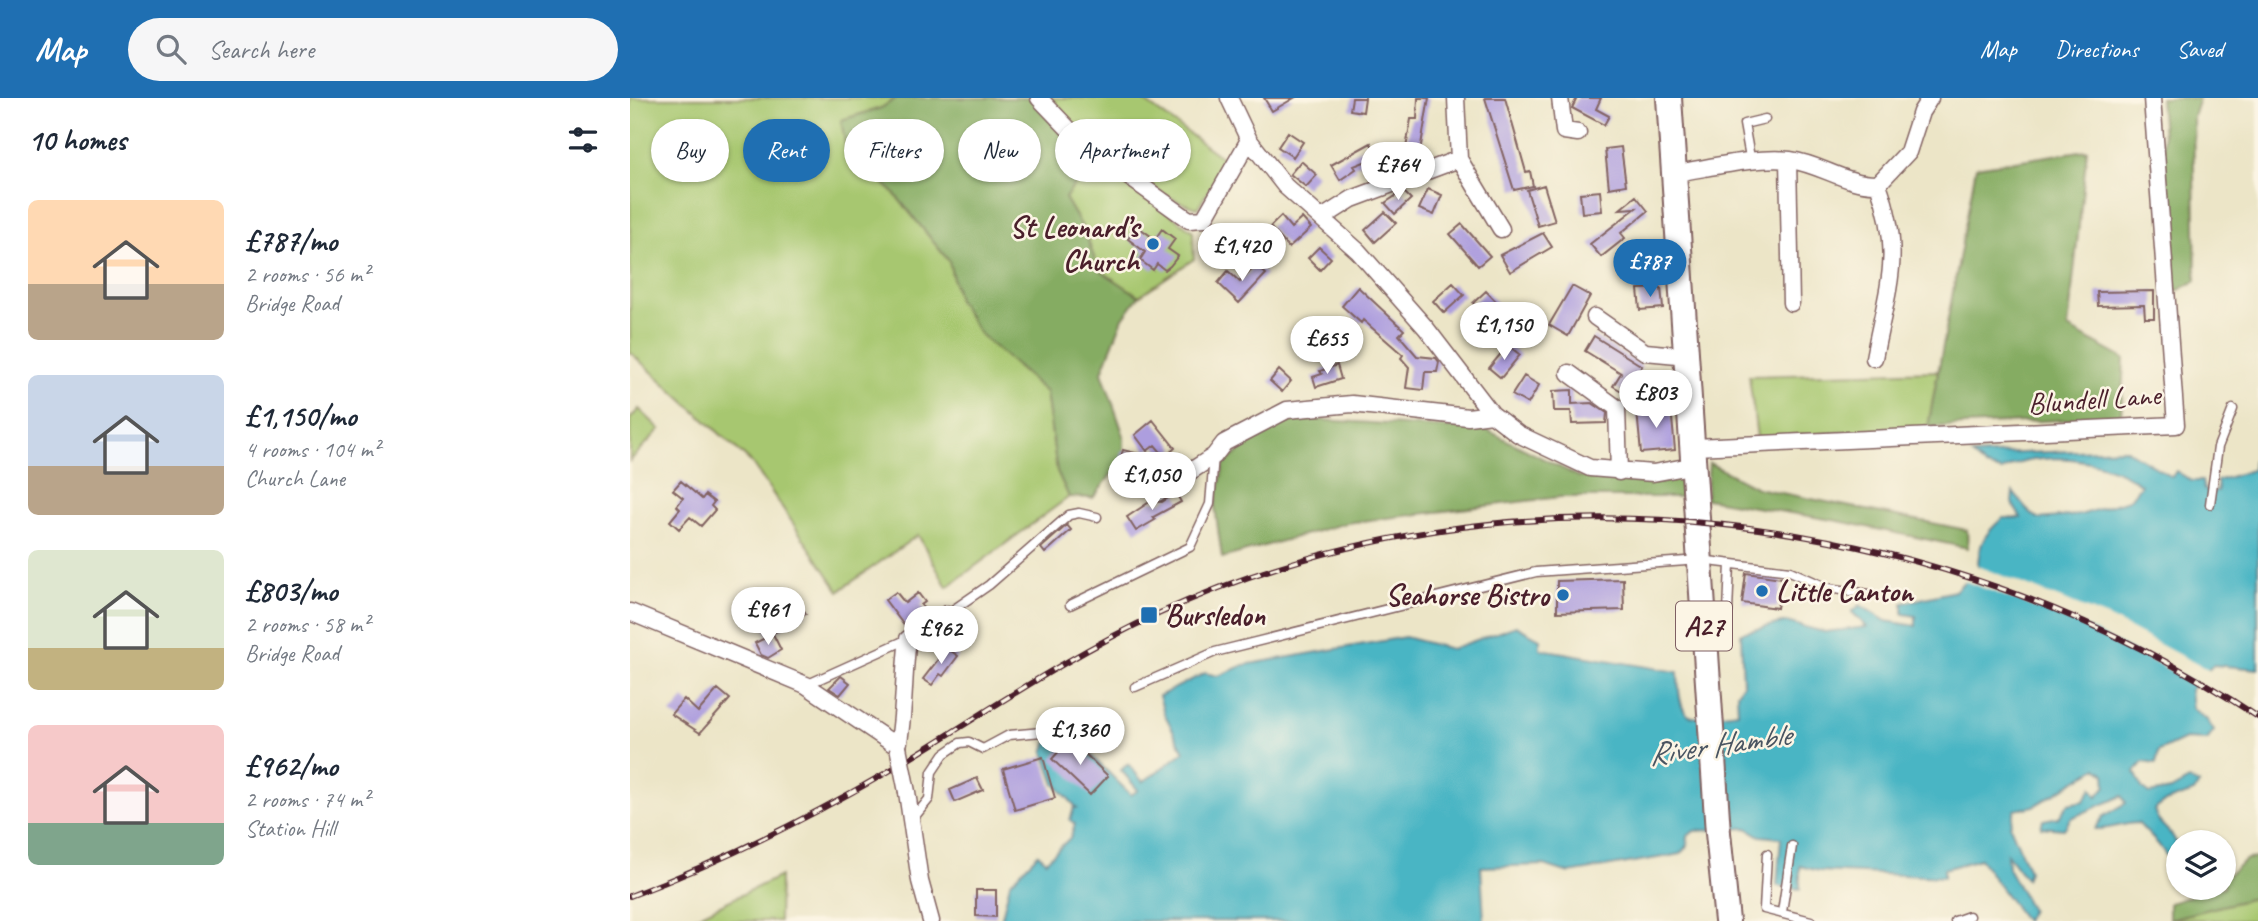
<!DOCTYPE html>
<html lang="en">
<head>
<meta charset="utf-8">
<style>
  :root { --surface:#fff; --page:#f6f6f7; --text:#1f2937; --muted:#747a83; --accent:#1f6fb2 }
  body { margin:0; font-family:Caveat,sans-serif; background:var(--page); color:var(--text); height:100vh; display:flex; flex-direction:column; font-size:26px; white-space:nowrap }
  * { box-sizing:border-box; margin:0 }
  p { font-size:23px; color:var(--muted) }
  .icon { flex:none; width:38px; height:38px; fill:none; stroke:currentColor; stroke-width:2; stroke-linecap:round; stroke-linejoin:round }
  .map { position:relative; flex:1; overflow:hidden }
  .drawer { display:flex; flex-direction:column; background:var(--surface); width:630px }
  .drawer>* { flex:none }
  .banner { position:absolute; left:21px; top:21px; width:665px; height:63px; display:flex; gap:14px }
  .tools { position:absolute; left:1536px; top:732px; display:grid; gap:14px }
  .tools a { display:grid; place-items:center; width:70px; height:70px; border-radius:50%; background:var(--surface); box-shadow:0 2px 5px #0004; font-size:35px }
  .price { position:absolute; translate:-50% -60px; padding:0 16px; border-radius:24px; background:#fff; color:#222; font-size:23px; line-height:46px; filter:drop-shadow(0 2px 4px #0008) }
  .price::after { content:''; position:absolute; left:50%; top:42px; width:21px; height:16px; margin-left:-10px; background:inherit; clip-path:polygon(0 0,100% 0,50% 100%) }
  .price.selected { background:var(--accent); color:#fff }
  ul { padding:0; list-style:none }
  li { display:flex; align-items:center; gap:21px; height:175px; padding:0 28px }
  li span { display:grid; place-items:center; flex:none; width:196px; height:140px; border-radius:10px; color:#555 }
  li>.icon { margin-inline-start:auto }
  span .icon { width:84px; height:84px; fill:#fffc; stroke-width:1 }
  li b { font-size:30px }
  h2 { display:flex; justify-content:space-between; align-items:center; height:84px; padding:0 28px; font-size:30px }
  .pill { padding:0 24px; border-radius:32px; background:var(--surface); box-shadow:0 2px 5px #0004; font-size:24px; line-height:63px }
  .pill.selected { background:var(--accent); color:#fff }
  header { display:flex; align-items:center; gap:42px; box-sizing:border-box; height:98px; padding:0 35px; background:var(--accent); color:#fff }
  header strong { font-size:33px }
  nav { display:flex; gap:38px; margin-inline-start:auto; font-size:24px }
  .search { width:490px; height:63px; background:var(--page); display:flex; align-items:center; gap:18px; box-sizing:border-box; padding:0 24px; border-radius:38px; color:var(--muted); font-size:26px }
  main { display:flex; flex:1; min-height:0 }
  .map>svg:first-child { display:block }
  .green { fill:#a7c76f; stroke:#78734d; stroke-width:2 }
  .forest { fill:#85ac62; stroke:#686646; stroke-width:2 }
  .water { fill:#48b5c4; stroke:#496a78; stroke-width:2 }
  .pier { fill:#ece5c7 }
  .building { fill:#ad9ede }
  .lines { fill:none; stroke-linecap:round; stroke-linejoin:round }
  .service-casing { stroke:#836462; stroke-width:11 }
  .minor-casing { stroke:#836462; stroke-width:19 }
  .primary-casing { stroke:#836462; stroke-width:28 }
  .service { stroke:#fff; stroke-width:8 }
  .minor { stroke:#fff; stroke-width:16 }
  .primary { stroke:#fff; stroke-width:24 }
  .rail-casing { stroke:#4a1f2b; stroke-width:6 }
  .rail { stroke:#fcf5e5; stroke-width:3.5; stroke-dasharray:10; stroke-linecap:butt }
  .minor-bridge-casing { stroke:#836462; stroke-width:19; stroke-linecap:butt }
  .minor-bridge { stroke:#fff; stroke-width:16 }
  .poi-dot { fill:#1f6fb2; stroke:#fcf5e5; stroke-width:2.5 }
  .labels { text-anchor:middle; stroke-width:5; stroke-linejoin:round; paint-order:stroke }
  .shield { fill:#fcf5e5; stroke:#7f5f63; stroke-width:2 }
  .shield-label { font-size:28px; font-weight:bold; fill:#4a1f2b }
  .poi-label { font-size:30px; font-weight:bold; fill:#4a1f2b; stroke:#fcf5e5; text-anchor:end }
  .street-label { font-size:30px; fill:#4a1f2b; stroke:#fcf5e5 }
  .water-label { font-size:32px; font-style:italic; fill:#495461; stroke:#fcf5e5 }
</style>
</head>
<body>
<header>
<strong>Map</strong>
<div class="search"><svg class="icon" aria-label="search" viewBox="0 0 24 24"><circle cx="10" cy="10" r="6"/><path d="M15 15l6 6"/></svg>Search here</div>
<nav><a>Map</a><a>Directions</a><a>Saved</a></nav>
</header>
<main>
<section class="drawer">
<h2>10 homes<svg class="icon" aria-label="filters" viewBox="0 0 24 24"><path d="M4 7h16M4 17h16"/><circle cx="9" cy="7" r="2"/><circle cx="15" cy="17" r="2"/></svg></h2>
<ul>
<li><span style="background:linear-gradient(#ffd9b3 60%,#b9a48a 0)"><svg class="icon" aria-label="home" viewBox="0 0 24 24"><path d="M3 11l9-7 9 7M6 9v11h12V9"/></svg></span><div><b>£787/mo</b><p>2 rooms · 56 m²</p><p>Bridge Road</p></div></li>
<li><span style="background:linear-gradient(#c9d6e8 65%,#b9a48a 0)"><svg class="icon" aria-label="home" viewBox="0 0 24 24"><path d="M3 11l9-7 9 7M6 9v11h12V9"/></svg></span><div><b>£1,150/mo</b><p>4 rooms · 104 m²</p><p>Church Lane</p></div></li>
<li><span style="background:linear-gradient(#dfe7d0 70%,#c2b280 0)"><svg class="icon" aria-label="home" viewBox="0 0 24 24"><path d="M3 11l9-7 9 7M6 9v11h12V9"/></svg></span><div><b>£803/mo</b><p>2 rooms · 58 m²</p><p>Bridge Road</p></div></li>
<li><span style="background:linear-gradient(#f6c9c9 70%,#7fa58c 0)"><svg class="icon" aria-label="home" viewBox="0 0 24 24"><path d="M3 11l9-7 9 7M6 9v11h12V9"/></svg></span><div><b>£962/mo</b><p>2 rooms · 74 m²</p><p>Station Hill</p></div></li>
</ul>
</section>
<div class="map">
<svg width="1628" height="823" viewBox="0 0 1628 823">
  <rect width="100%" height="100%" fill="#fcf5e5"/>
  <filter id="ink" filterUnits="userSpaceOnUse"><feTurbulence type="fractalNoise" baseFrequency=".0143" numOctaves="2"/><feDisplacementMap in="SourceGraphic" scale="14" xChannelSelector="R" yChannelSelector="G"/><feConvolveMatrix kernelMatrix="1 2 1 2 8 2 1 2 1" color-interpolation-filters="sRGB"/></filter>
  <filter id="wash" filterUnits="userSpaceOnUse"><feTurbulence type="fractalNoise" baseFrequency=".00686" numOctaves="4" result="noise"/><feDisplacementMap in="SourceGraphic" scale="28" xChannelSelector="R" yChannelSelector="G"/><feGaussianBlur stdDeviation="1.57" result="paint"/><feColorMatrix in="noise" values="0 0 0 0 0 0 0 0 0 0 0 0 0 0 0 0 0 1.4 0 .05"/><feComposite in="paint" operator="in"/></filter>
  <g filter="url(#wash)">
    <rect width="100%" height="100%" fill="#ece5c7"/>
    <!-- green -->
    <path class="green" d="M0 0H267L251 10 212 22 216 51 264 95 319 163 328 202 388 270 416 294 427 373 439 399 317 489 288 437 209 493 122 365 0 254Z
      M418 0H510L598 64 567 110C511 93 457 43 418 0Z
      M464 61 563 133 564 161 509 198 468 171 455 134 435 100Z
      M1308 273 1298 329 1127 340 1119 278Z
      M9 311 30 331 0 363V321Z
      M150 778 149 823H57Z
      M1628 799V823L1539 821Z"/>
    <!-- forest -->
    <path class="forest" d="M267 0H401L464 61 435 100 455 134 468 171 509 198 493 220 472 274 494 338V360L463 400 439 399 427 373 416 294 350 236 328 202 319 163 264 95 216 51 211 22 251 10Z
      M1530 0H1569L1563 19 1566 183 1545 194Z
      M1457 52 1438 230 1494 261 1491 319 1298 329 1346 69Z
      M675 321 857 332 949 379 1030 385 1051 378V399H930L716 425 592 460 585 409 594 366 645 325Z
      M1079 365 1127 390 1337 432 1338 450 1208 423 1076 401Z
      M1628 760V799L1539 821V805C1556 801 1579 789 1594 789V780L1617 761Z"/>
    <!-- water -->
    <path class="water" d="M1495 351 1542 379 1546 373 1562 383H1572L1574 392 1588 393 1587 383 1622 372 1623 363 1628 361V571L1583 567 1560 592 1562 610 1577 622 1584 633 1577 642 1555 641 1529 653 1526 666 1513 664 1505 674 1512 690 1519 696 1541 692 1559 682 1569 686 1564 694 1535 704 1524 712C1528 725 1532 726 1540 735 1550 745 1549 762 1549 775L1528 746 1508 725C1493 725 1480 732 1465 731L1473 719 1496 705 1492 698 1441 720 1434 731 1411 729 1413 722 1429 719 1438 706 1454 703 1462 690 1467 699 1476 688 1475 676 1467 670 1404 708 1385 712 1380 728 1399 773 1396 781 1377 756 1378 770 1401 812 1395 823 1350 761 1314 771V779L1189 773 1170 768V791L1147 788 1151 740 1130 738 1117 730 1064 733 1058 738 1057 749 1051 756 939 775 914 767 851 769 854 823H371L380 785 408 756 416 763 441 739 445 726 440 722 444 710H447L425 686 414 654 418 644 439 635 501 697 508 692 491 672 498 666 513 684 554 654 534 615 529 598 575 575 588 578 614 567 775 539 821 551 886 528 910 541V551L1048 574C1049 634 1062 619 1108 614L1107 595 1113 586 1111 535 1156 524 1194 534 1237 529 1222 514 1230 507 1256 523 1286 528V518L1273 516V505L1325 493 1348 470C1348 446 1355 435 1373 420H1391L1382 405 1383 394 1400 415 1409 421 1450 417 1499 402 1511 387C1479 360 1408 350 1372 373L1356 369 1342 357Z"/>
    <!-- pier -->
    <path class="pier" d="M1345 467 1480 520 1582 574 1569 587 1454 528 1332 482Z"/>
    <g id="blocks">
      <!-- building -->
      <path class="building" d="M634 0H664L642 13Z
        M722 0H735L733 14 720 12Z
        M788 0H799L789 59 775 56 781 21H787Z
        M855 0H875L896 74 900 73 903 88 884 92Z
        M947 0H971L966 11 979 18 974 27 942 10Z
        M658 34 673 44 663 59 648 49Z
        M741 45 747 59 724 68 726 71 710 82 701 67Z
        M991 49 996 87 979 90 975 51Z
        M671 63 687 77 676 89 660 76Z
        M914 87 925 123 908 128 897 92Z
        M798 91 812 97 804 117 789 111Z
        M773 93 781 101 765 116 755 105Z
        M970 93 972 113 952 115 950 95Z
        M1006 98 1018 113 991 135 995 140 971 159 960 146 1006 110 990 111Z
        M755 114 766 125 745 144 735 132Z
        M651 118 661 130 672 120 681 130 659 150 640 129Z
        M832 126 860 158 848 168 820 136Z
        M507 128 525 141 532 131 545 141 538 151 548 158 540 168 535 172 527 166 523 172 510 162 515 154 498 141Z
        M913 135 922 149 880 174 870 157Z
        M689 149 701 160 690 172 678 160Z
        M626 167 636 176 609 205 588 185 598 173 610 184Z
        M823 185 834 197 814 215 803 203Z
        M942 188 960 198 938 238 919 227Z
        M728 189 774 232 769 237 787 258 806 260 809 264 807 274H795L793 292 776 290 779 269 771 260 773 257 733 222 731 225 712 208Z
        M1031 190 1033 210 1010 212 1008 191Z
        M856 193 879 217 866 229 843 205Z
        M1524 193V220H1515L1514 207 1468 208 1467 194Z
        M964 238 1012 268 995 295 983 288 991 275 955 253Z
        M878 247 890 257 871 280 859 270Z
        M707 267 711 281 686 289 683 279 692 276 690 273Z
        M649 272 661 283 652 294 640 283Z
        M894 278 909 287 898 306 882 297Z
        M942 292V306L962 305 977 315 976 325 942 326 941 313H924L923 293Z
        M1041 310 1045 352 1011 355 1007 313Z
        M523 322 545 350 535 359 525 347 517 353 505 337Z
        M493 352 509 356 502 380 486 375Z
        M51 383 72 401 75 397 84 404 81 408 85 412 71 428 60 419 49 431 40 423 50 411 47 408 53 400 43 392Z
        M546 395 551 404 523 419 525 422 506 433 497 419 521 403 532 404Z
        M437 427 441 432 415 455 411 450Z
        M1116 475 1152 480 1147 510 1112 505Z
        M993 481 994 512 927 514V483Z
        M266 494 275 505 288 495 295 504 291 507 297 515 276 530 255 502Z
        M159 503 163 510 170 506 176 516 138 538 132 527Z
        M143 536 151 552 138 560 131 557 125 545Z
        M317 550 328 558 313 578 310 576 302 587 293 581Z
        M211 578 220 585 210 597 199 590Z
        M88 591 100 601 70 635 41 616 54 601 68 614Z
        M440 641 478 678 460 697 422 661Z
        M413 659 425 700 385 712 373 671Z
        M347 680 353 692 325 704 320 692Z
        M346 792H366V819L346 818Z"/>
    </g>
  </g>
  <g filter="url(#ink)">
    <use href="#blocks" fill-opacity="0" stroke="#836462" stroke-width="2"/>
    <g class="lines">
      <defs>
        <path id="service" d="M1121 65 1114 26 1135 21
          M1580 406 1588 349 1603 311
          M440 507 560 449 580 406 584 358
          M1098 514 1100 466
          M317 516 359 487 439 417 449 415 467 419
          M176 587 278 541
          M505 589 585 554 906 474 1070 462 1160 473 1198 490 1239 496
          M282 722 299 701 302 674 314 656 330 645 339 644 353 651 379 637 434 632
          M1137 756 1134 811 1181 823
          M1152 814 1162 748
          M1325 823 1339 818"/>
        <path id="minor" d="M409 0 453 46 559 122 574 121 619 42
          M599 0 619 42 655 88 728 153 796 230 862 316 888 336 960 370 1023 375 1066 367
          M826 0 829 61 871 131
          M930 0 934 33 948 35
          M1158 62 1161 205
          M1045 75C1079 70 1127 58 1160 62 1191 66 1216 87 1248 86L1278 54 1291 14 1300 0
          M692 120 722 101 829 61
          M965 219 1015 254 1058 258
          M1244 260C1257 190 1274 157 1248 86
          M939 275 987 310 989 374
          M1065 349 1546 327 1522 0
          M527 395 584 358 594 345 657 312 722 306 838 319 862 316
          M0 514 176 587 268 649C275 613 273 577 278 541L317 516
          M277 694 290 783 301 823"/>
        <path id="primary" d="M1039 0 1088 735 1097 823"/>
      </defs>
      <!-- service casing -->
      <use href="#service" class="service-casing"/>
      <!-- minor casing -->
      <use href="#minor" class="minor-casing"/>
      <!-- primary casing -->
      <use href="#primary" class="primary-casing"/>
      <!-- service -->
      <use href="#service" class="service"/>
      <!-- minor -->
      <use href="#minor" class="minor"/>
      <!-- primary -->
      <use href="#primary" class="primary"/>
      <defs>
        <path id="rail" d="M0 798C88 765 173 723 254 676 345 622 431 561 528 516 880 352 1308 407 1628 619"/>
      </defs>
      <!-- rail casing -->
      <use href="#rail" class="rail-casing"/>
      <!-- rail -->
      <use href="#rail" class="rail"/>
      <defs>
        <path id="minor-bridge" d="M268 649 277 694"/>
      </defs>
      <!-- minor-bridge casing -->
      <use href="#minor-bridge" class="minor-bridge-casing"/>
      <!-- minor-bridge -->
      <use href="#minor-bridge" class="minor-bridge"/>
    </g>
  </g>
  <!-- markers -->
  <g class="poi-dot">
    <circle cx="523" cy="146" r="7"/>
    <circle cx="1132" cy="493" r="7"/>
    <circle cx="933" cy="497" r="7"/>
    <rect x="510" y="508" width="18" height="18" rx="3.5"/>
  </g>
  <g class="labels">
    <!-- shield labels -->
    <rect class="shield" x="1046" y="503.5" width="56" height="49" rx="5"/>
    <g class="shield-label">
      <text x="1074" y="538">A27</text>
    </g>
    <!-- poi labels -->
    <g class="poi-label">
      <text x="509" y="139">St Leonard’s<tspan x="509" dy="34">Church</tspan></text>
      <text x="1146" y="503" text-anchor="start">Little Canton</text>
      <text x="919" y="507">Seahorse Bistro</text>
      <text x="535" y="527" text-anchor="start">Bursledon</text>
    </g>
    <!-- street labels -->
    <g class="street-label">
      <text transform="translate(1464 301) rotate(-4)" y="10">Blundell Lane</text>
    </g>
    <!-- water labels -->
    <g class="water-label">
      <text transform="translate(1089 646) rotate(-8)" y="11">River Hamble</text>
    </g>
  </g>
</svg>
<div class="tools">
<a><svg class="icon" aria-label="layers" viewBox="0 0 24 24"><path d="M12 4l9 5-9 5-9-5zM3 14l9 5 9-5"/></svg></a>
</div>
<b class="price" style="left:768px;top:104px">£764</b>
<b class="price" style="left:612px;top:185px">£1,420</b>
<b class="price selected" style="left:1020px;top:201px">£787</b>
<b class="price" style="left:874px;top:264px">£1,150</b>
<b class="price" style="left:697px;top:278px">£655</b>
<b class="price" style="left:1026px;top:332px">£803</b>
<b class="price" style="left:522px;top:414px">£1,050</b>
<b class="price" style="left:138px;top:549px">£961</b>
<b class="price" style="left:311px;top:568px">£962</b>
<b class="price" style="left:450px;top:669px">£1,360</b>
<div class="banner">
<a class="pill">Buy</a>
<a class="pill selected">Rent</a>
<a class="pill">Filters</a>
<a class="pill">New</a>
<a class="pill">Apartment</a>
</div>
</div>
</main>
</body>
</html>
